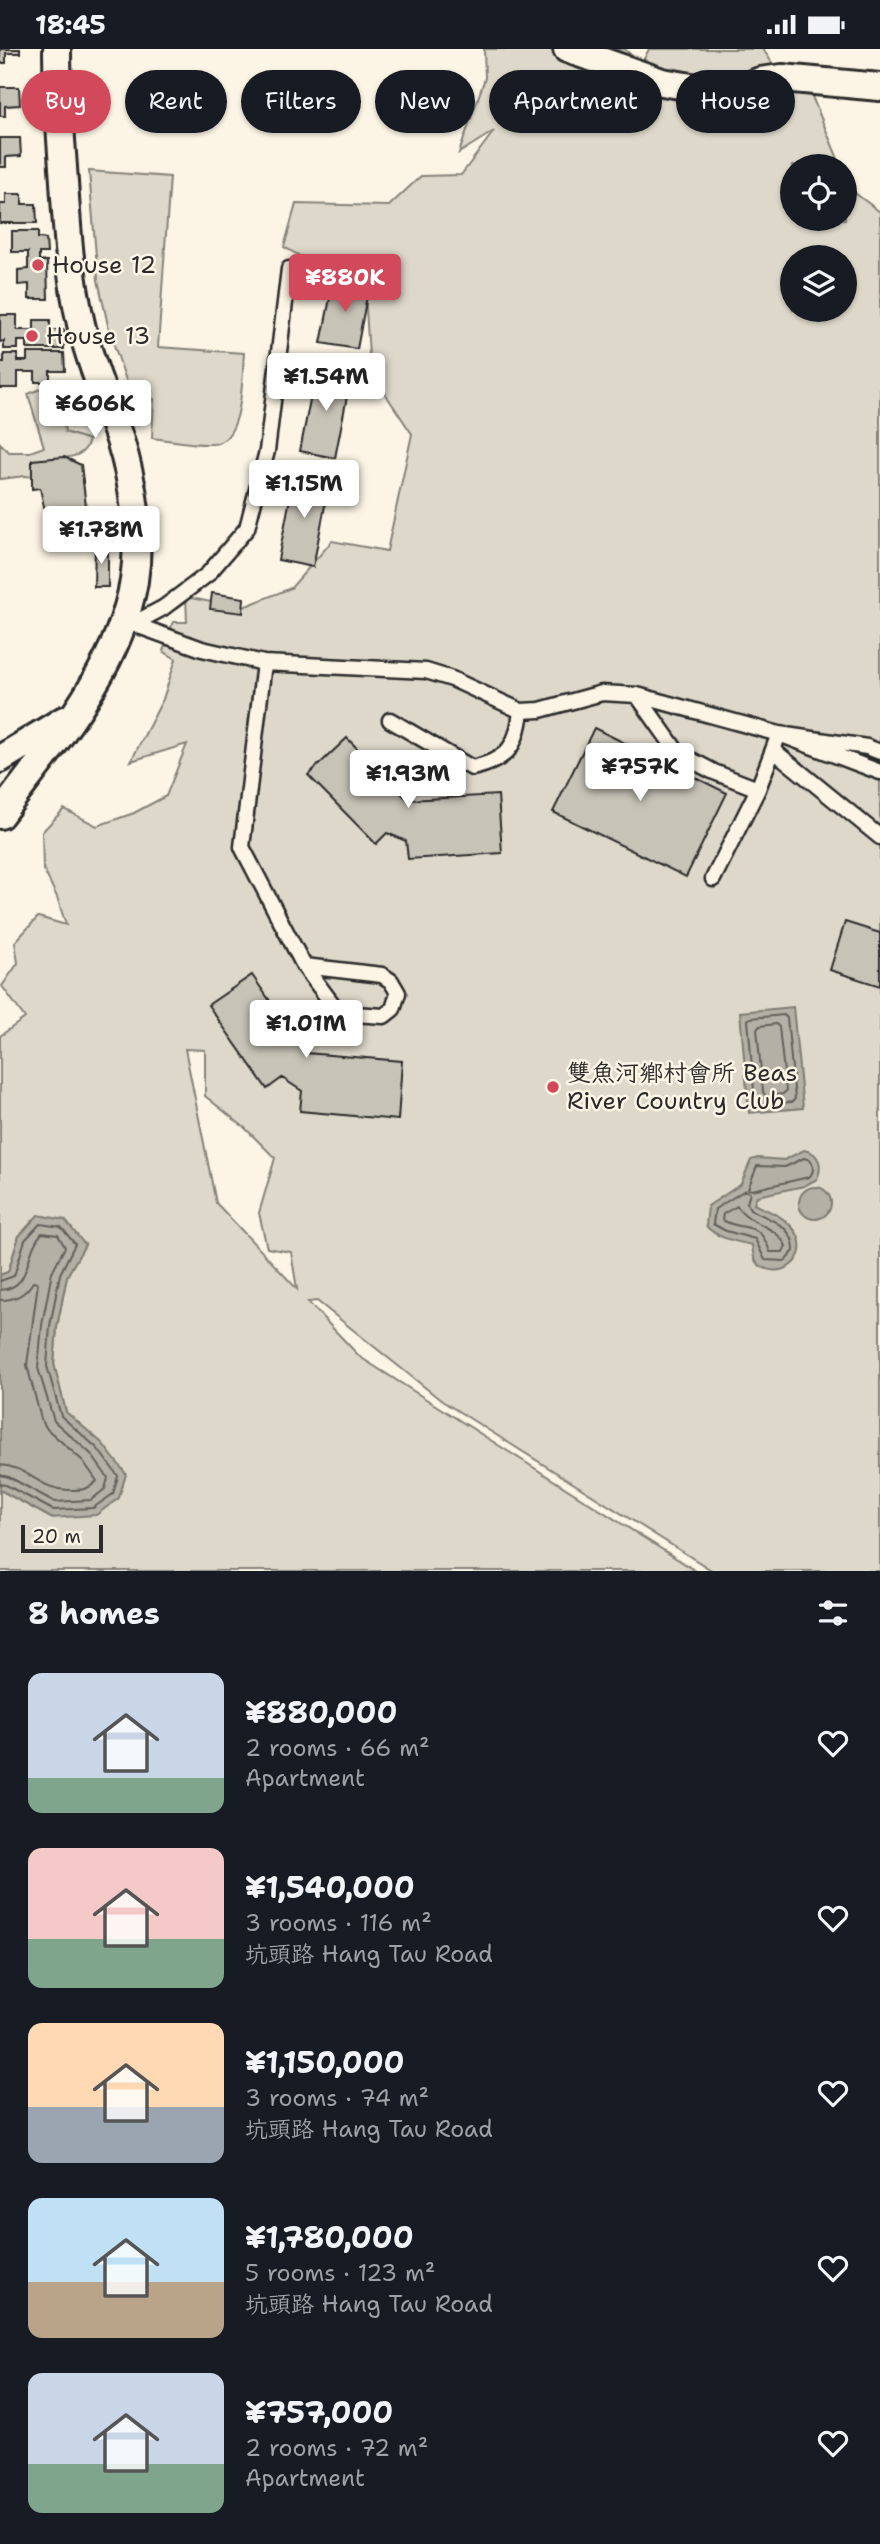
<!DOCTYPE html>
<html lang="en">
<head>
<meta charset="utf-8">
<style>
  :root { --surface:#171b24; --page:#242831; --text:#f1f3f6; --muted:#9ea1a6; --accent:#d1495b }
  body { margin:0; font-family:"Shantell Sans","LXGW WenKai TC",sans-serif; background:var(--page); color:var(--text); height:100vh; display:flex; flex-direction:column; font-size:26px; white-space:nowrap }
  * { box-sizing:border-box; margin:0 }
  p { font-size:23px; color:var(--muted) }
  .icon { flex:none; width:38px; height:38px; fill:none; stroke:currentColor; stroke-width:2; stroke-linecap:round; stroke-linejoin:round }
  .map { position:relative; height:1522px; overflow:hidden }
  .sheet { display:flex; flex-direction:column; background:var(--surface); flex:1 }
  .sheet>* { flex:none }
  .banner { position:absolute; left:21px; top:21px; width:838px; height:63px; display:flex; gap:14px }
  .controls { position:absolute; left:780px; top:105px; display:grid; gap:14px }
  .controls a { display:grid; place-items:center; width:77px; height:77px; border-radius:50%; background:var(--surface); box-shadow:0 2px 5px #0004; font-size:35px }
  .scale { position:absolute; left:21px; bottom:18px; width:82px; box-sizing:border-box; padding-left:7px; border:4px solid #2b2b2b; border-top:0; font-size:19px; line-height:24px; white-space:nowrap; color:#2b2b2b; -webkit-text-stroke:5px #fcf5e5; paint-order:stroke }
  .price { position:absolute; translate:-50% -60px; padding:0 16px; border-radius:7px; background:#fff; color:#222; font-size:23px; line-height:46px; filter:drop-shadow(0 2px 4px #0008) }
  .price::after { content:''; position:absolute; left:50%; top:42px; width:21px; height:16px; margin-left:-10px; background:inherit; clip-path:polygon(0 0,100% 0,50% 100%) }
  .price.selected { background:var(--accent); color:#fff }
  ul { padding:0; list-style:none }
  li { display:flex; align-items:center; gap:21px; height:175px; padding:0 28px }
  li span { display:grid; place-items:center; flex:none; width:196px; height:140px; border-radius:14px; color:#555 }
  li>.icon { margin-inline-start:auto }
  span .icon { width:84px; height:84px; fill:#fffc; stroke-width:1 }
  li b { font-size:30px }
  h2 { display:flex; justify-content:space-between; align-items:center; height:84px; padding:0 28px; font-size:30px }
  .chip { padding:0 24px; border-radius:32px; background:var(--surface); box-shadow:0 2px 5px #0004; font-size:24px; line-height:63px }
  .chip.selected { background:var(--accent); color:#fff }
  .status { display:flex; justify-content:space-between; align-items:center; height:49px; padding:0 35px; background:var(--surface); direction:ltr }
  .status svg { height:19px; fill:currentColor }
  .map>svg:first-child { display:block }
  .green { fill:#ded8ca; stroke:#84827a; stroke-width:2; fill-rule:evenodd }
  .water { fill:#b4b0a5; stroke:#7d7b74; stroke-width:2 }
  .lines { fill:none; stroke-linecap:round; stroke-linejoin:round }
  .shore { stroke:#62605c; stroke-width:2 }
  .building { fill:#c8c3b7; stroke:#2b2b2b; stroke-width:2 }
  .lane-casing { stroke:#2b2b2b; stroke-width:19 }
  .street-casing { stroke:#2b2b2b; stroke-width:32 }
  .lane { stroke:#fcf5e5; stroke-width:14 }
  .street { stroke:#fcf5e5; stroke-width:26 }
  .poi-dot { fill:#d1495b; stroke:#fcf5e5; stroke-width:2.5 }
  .labels { text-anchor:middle; stroke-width:5; stroke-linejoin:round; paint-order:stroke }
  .poi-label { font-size:24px; fill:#2b2b2b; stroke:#fcf5e5; text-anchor:start }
</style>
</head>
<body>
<div class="status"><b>18:45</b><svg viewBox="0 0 49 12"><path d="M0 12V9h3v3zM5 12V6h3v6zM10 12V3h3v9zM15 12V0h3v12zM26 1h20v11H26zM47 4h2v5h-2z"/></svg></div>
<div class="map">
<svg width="880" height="1522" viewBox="0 0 880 1522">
  <rect width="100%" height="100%" fill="#fcf5e5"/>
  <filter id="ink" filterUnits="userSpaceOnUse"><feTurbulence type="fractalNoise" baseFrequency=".0143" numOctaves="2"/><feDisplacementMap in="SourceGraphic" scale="14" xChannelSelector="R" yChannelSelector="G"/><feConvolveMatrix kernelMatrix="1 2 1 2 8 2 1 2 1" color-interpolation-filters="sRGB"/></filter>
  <g filter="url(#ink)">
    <!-- green -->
    <path class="green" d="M484 0H625L641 16 649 0H763L782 29 811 45 841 117H793V170H845V126L851 141 880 163V1522H713L442 1352 317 1252 308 1253 360 1308 696 1522H0V1441L51 1469 66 1363 54 1315 57 1278 67 1227 85 1195 19 1187 8 1223 0 1226V987L25 969 2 937 18 914 15 893 38 868 66 876 57 848 43 819 42 783 64 760 97 777 134 764 166 747 187 695 131 712 163 650 176 610 163 602 173 573H187L186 548 241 559 291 539 332 492 387 502 412 385 370 322 365 244 284 198 296 155 389 157 421 127 461 126 494 82 459 104 485 29ZM793 208H845V261H793ZM185 1000 205 1001V1047L245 1079 275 1109 259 1164 267 1199 291 1203 297 1240 216 1154Z
      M89 122 170 128 158 298 244 304C242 328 244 394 212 395 193 396 171 391 152 389L154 350 132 349 109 281 98 231Z
      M45 338 61 354 65 383 89 391C85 408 71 408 56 410L49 429 25 427 0 430V394L9 403H30L44 398 28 345Z"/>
    <!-- water -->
    <path class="water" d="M793 958 803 1059 749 1064 740 963Z
      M804 1101C820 1104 823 1117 817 1130L804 1137 757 1147 754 1155C768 1162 782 1166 792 1178 816 1204 784 1234 759 1216 753 1212 753 1203 752 1196 735 1192 718 1190 706 1177L708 1157 741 1135 751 1111 758 1109 784 1111Z
      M799 1154a16 16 0 1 1 32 0a16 16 0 1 1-32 0Z
      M38 1166 65 1171 85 1196 67 1227 57 1278 54 1315 66 1363 102 1394 126 1425 119 1449 96 1466 51 1469 0 1441V1226L8 1223 19 1187Z"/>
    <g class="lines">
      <!-- shore -->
      <path class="shore" d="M784 966 787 969 795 1050 792 1053 758 1056 755 1053 748 971 750 969Z
        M776 975 779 978 786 1042 783 1045 766 1047 763 1043 757 980 760 977Z
        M804 1109 810 1111C814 1116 814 1124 809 1128L752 1141 748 1140 757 1117 785 1118Z
        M745 1141 750 1144 747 1154 750 1160C767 1170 795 1176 794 1202L785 1212 765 1211 755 1190 726 1182 713 1175 715 1160Z
        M737 1157C749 1176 775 1175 786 1197L783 1203H770C759 1170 747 1184 722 1171L723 1165Z
        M0 1232 14 1227 25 1191 40 1175 61 1178 75 1195 60 1225 50 1277 47 1317 61 1367 97 1399 118 1427 113 1445 93 1459 53 1461 6 1436 0 1435
        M0 1241C33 1239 23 1205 42 1184L58 1186 65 1198 52 1223 42 1276 38 1319 54 1372 91 1405 108 1429 105 1440 91 1451 55 1453 9 1428 0 1426
        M0 1251C15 1251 25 1246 33 1233L38 1234 27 1316 41 1370 47 1380 83 1412 97 1432C89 1440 83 1441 72 1441 41 1443 28 1417 0 1416"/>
    </g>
    <!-- building -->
    <path class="building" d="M0 0H20V4H6V14H0Z
      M0 38H19L20 56 5 57V67H0Z
      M0 89H20L21 107 6 108V118H0Z
      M6 145H22V155H36L37 174H0V155H6Z
      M12 182H38V189L46 190 47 204H39V212H47L48 250H29V235L18 236V221L28 220V203H12Z
      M334 229 369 236 357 300 321 294Z
      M0 266H17V281H34V271H50V281H64V300H27V292H18V300H4V292L0 293Z
      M27 304H64L65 322H50V333H35V323H18V339H0V313H4V305H18V312H27Z
      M316 320 351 327 335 409 300 402Z
      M64 408 81 416 88 474 48 476 40 439 32 440V411Z
      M295 424 330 431 313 518 278 511Z
      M95 495H108V538H94Z
      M212 544 244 549 243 564 210 560Z
      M594 679 727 744 686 828 553 763Z
      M347 689 408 751 498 746 502 804 408 810 406 792 387 784 376 795 308 726Z
      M845 873 880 884V937L830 921Z
      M252 926 306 1004 402 1012 398 1071 300 1062 302 1042 282 1029 267 1040 208 956Z"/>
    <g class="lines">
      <defs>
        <path id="lane" d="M127 574 133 575 163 559 208 525 247 479 267 402 289 220
          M133 575 202 600 264 614 426 622 452 630 521 662 540 661 602 644 637 646 779 685 880 723
          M264 614 242 798 304 917 382 926 391 932 398 944 393 960 384 967 339 964 304 917
          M637 646 678 704 714 723 758 740 779 685 867 698 880 703
          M390 671 472 719C508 711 517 697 521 662
          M773 701 880 788
          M713 830 758 740"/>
        <path id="street" d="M567 0 662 33 709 41 740 40 760 32 782 29 880 38
          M0 710 64 671
          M0 766C52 696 119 621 134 532 141 486 134 435 120 391 107 352 90 315 81 275 70 228 67 180 64 133 61 88 57 44 57 0"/>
      </defs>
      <!-- lane casing -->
      <use href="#lane" class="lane-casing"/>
      <!-- street casing -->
      <use href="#street" class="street-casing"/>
      <!-- lane -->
      <use href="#lane" class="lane"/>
      <!-- street -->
      <use href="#street" class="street"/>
    </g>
  </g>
  <!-- markers -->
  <g class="poi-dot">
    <circle cx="38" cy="216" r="7"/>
    <circle cx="32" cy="287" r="7"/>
    <circle cx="553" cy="1038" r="7"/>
  </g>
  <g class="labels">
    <!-- poi labels -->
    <g class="poi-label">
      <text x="52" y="224">House 12</text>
      <text x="46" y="295">House 13</text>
      <text x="567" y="1032">雙魚河鄉村會所 Beas<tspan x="567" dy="28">River Country Club</tspan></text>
    </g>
  </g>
</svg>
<div class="controls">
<a><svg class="icon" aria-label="locate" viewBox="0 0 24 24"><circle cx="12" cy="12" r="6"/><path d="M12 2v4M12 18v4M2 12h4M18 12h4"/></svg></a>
<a><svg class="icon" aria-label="layers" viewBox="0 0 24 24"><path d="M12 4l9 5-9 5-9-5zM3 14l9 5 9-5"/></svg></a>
</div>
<div class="scale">20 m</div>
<b class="price selected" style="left:345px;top:265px">¥880K</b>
<b class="price" style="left:326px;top:364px">¥1.54M</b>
<b class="price" style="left:95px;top:391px">¥606K</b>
<b class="price" style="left:304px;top:471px">¥1.15M</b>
<b class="price" style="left:101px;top:517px">¥1.78M</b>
<b class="price" style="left:640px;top:754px">¥757K</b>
<b class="price" style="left:408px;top:761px">¥1.93M</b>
<b class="price" style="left:306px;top:1011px">¥1.01M</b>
<div class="banner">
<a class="chip selected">Buy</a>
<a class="chip">Rent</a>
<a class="chip">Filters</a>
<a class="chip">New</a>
<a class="chip">Apartment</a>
<a class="chip">House</a>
</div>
</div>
<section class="sheet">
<h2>8 homes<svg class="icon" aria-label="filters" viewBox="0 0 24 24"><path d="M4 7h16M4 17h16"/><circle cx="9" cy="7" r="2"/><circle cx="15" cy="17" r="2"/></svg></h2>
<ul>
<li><span style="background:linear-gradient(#c9d6e8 75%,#7fa58c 0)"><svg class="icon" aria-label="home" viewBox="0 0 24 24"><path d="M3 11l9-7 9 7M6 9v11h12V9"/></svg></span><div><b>¥880,000</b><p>2 rooms · 66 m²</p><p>Apartment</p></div><svg class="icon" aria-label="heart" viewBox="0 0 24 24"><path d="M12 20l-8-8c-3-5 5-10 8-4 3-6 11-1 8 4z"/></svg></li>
<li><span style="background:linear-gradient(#f6c9c9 65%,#7fa58c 0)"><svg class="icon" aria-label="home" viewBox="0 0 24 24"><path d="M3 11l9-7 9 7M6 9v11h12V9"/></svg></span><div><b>¥1,540,000</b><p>3 rooms · 116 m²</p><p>坑頭路 Hang Tau Road</p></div><svg class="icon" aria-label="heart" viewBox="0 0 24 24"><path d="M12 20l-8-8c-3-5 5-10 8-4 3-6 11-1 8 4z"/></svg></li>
<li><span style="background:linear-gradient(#ffd9b3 60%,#9aa5b1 0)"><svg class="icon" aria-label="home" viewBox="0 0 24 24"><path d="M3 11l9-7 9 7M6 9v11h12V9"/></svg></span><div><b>¥1,150,000</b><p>3 rooms · 74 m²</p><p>坑頭路 Hang Tau Road</p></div><svg class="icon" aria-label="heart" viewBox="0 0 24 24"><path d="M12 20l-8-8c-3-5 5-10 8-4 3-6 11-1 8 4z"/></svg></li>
<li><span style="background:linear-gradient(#bfe0f5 60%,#b9a48a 0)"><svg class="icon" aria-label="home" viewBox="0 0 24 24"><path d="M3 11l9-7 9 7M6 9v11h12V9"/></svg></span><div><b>¥1,780,000</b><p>5 rooms · 123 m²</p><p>坑頭路 Hang Tau Road</p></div><svg class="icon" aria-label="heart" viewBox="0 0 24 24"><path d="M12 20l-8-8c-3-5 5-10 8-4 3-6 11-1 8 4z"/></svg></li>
<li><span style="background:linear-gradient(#c9d6e8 65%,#7fa58c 0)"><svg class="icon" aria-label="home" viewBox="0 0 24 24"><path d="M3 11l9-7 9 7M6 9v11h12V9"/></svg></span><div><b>¥757,000</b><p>2 rooms · 72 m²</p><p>Apartment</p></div><svg class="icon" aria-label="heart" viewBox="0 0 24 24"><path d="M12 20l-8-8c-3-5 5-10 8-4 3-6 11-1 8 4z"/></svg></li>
</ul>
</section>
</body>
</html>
